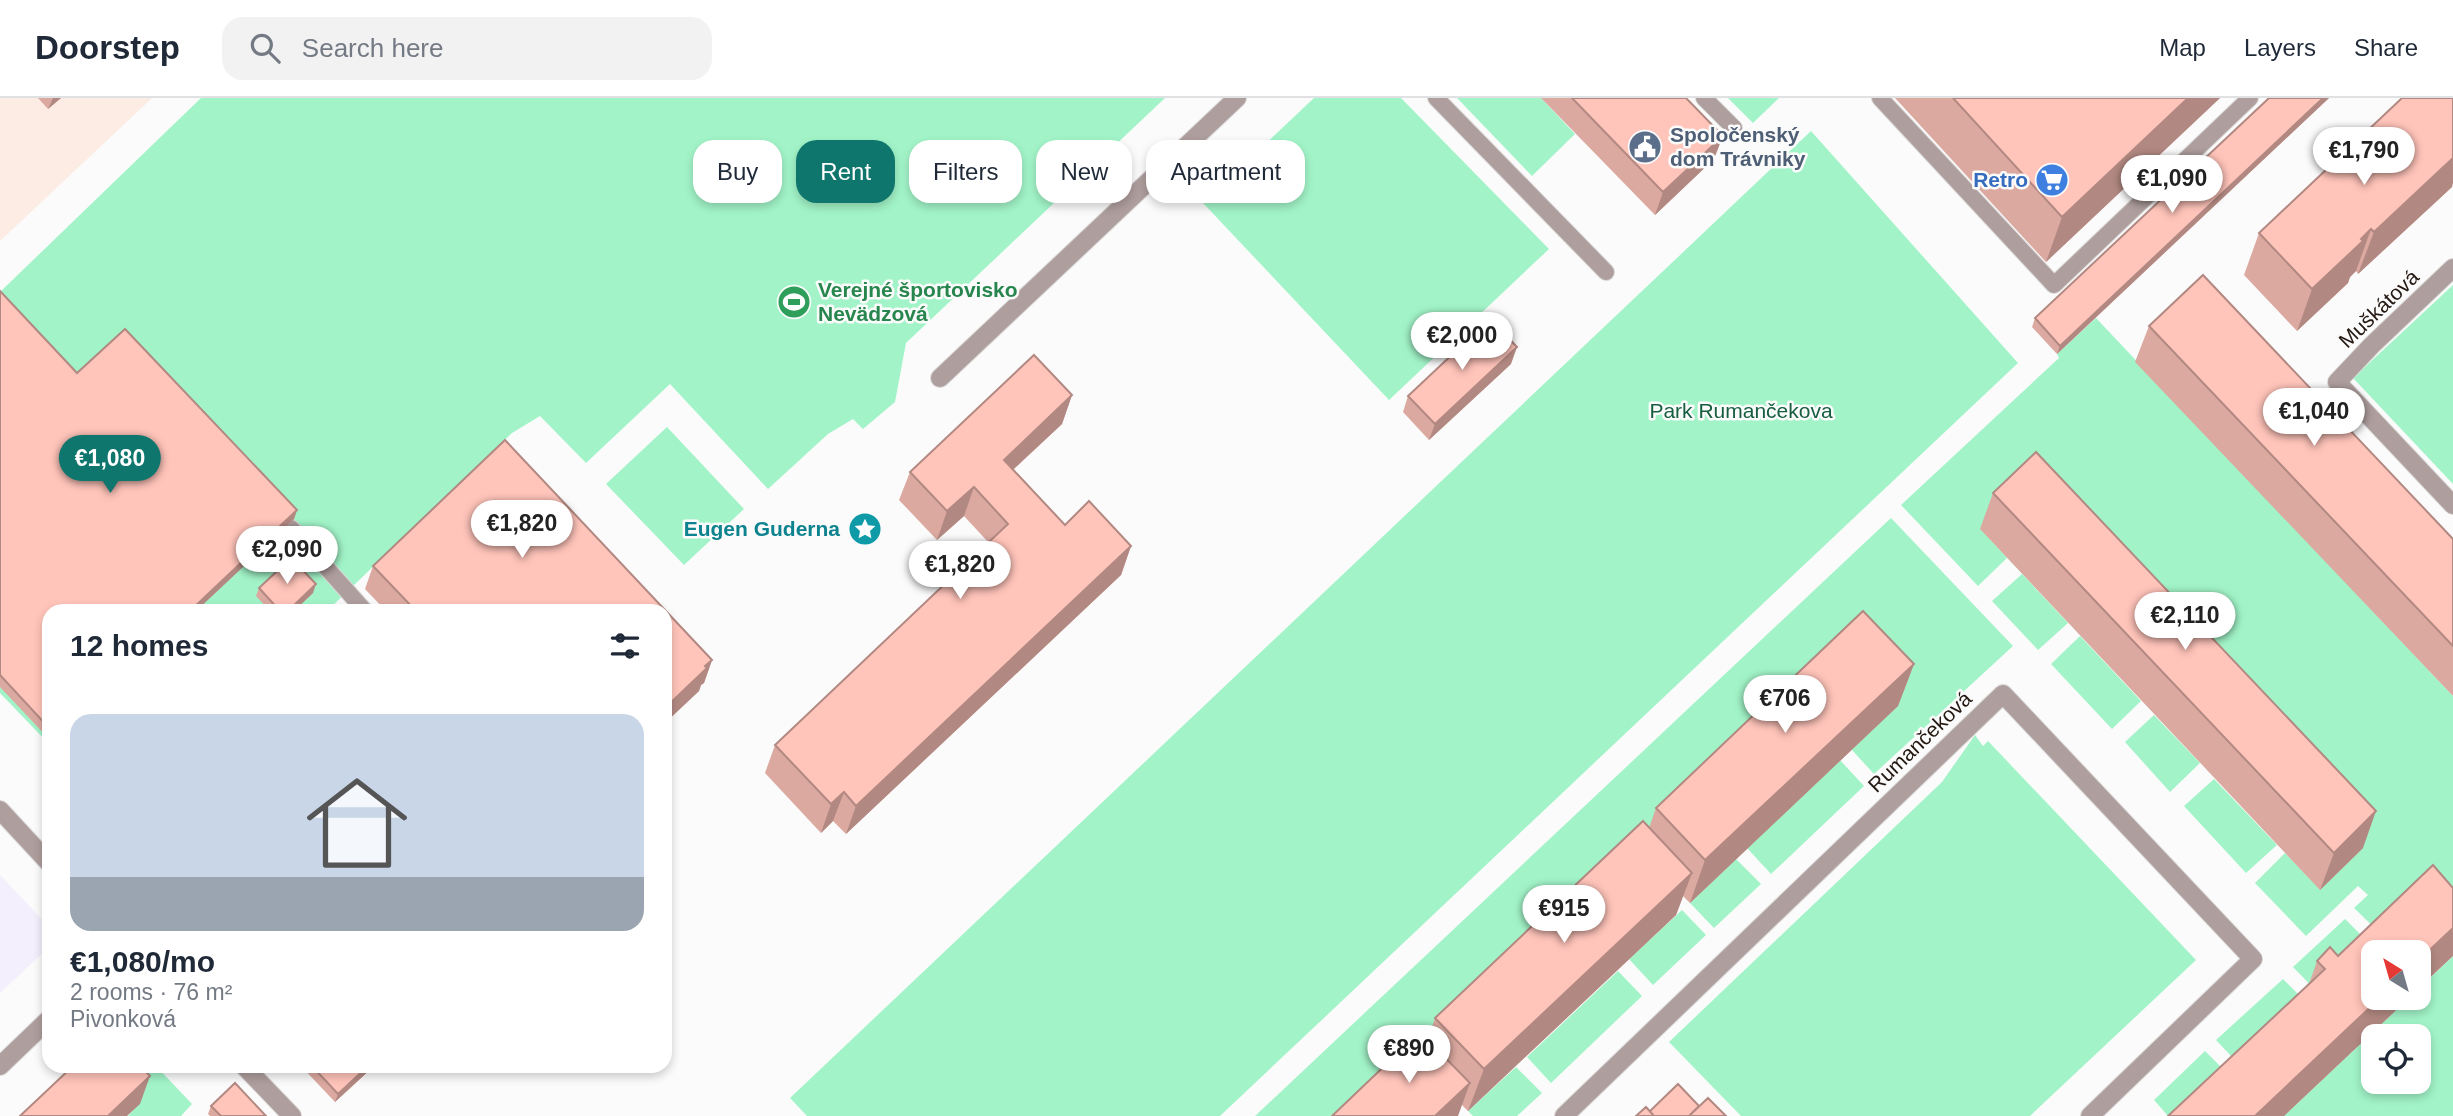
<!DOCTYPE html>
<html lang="en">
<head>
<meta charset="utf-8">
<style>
  :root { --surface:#fff; --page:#f2f2f3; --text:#1f2937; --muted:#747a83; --line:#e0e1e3; --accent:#0f766e }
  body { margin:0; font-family:Helvetica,sans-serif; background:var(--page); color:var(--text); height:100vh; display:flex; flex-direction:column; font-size:26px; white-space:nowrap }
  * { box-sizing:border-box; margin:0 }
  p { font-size:23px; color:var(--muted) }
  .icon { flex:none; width:38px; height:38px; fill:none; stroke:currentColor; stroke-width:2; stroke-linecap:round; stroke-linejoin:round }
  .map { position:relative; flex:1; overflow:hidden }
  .sheet { position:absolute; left:42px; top:506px; width:630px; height:469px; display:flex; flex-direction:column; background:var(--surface); border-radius:21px; box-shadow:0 4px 10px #0003 }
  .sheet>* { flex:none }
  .banner { position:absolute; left:693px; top:42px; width:665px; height:63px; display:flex; gap:14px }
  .needle { width:46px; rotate:323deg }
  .tools { position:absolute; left:2361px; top:842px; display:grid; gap:14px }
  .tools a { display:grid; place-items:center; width:70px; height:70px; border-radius:14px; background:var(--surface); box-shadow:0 4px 10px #0003; font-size:35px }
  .price { position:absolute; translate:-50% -60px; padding:0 16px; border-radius:24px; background:#fff; color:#222; font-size:23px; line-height:46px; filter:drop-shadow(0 2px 4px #0008) }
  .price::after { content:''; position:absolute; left:50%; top:42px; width:21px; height:16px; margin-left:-10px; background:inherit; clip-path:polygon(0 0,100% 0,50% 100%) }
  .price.selected { background:var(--accent); color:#fff }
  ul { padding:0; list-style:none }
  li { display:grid; align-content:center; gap:14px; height:371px; padding:0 28px }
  li span { display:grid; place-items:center; height:217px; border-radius:21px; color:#555 }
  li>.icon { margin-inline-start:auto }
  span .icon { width:126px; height:126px; fill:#fffc; stroke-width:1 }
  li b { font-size:30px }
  h2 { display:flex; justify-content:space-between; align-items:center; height:84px; padding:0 28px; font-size:30px }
  .pill { padding:0 24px; border-radius:21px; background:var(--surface); box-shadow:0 4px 10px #0003; font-size:24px; line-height:63px }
  .pill.selected { background:var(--accent); color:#fff }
  header { display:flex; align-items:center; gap:42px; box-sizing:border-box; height:98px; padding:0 35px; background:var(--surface); border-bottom:2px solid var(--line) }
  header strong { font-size:33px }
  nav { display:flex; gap:38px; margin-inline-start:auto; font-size:24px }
  .search { width:490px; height:63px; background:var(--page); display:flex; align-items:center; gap:18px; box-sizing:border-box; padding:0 24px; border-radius:21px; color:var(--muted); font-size:26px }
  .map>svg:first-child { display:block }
  .built { fill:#fcece3 }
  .education { fill:#f3effc }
  .green { fill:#a2f4c8; fill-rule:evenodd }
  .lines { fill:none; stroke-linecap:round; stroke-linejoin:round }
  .lane-casing { stroke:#d8d7d6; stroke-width:18 }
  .street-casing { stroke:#d8d7d6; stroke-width:20 }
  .lane { stroke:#ae9e9d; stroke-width:16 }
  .street { stroke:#ae9e9d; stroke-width:18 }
  .wall { fill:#dba9a0 }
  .shaded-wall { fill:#b28982 }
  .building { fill:#ffc4ba; stroke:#b28982; stroke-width:2 }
  .labels { text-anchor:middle; stroke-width:5; stroke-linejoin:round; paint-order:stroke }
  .service-label { font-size:21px; font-weight:bold; fill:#4e5e75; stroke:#fbfbfb; text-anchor:start }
  .shop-label { font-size:21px; font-weight:bold; fill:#366cbe; stroke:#fbfbfb; text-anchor:end }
  .leisure-label { font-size:21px; font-weight:bold; fill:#27864d; stroke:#fbfbfb; text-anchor:start }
  .street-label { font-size:21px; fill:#231812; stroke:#fbfbfb }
  .park-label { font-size:21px; fill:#165e3f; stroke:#fbfbfb }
  .culture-label { font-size:21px; font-weight:bold; fill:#0d838f; stroke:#fbfbfb; text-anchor:end }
</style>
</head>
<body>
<header>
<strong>Doorstep</strong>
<div class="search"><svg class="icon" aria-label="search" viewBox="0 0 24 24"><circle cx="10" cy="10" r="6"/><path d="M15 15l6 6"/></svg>Search here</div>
<nav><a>Map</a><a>Layers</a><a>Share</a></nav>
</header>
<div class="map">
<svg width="2453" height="1018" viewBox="0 0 2453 1018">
  <rect width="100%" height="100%" fill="#fbfbfb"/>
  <!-- built -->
  <path class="built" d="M0 0H152L0 143Z"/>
  <!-- education -->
  <path class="education" d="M0 777 49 829V849L0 895Z"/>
  <!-- green -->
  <path class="green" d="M201 0H1165L906 245 895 304 863 331 853 321 828 336 768 391 670 286 586 365 540 318 512 335 327 513H49V646L0 595V194Z
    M1314 0H1401L1549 151 1389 302 1203 105Z
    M1457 0H1541L1575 36 1532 78Z
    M1728 0H1779L1753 25Z
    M1811 33 2018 265 1220 1018H807L790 1000Z
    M2453 187V386L2353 280Z
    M2096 220 2453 598V849L2385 840 2354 810 2368 797 2358 788 2306 838 2255 785 2285 755 2320 791 1980 431 2007 460 1978 488 1901 407 2059 260 2057 256Z
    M667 329 744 411 684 467 606 386Z
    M1891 420 2013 548 1874 676 1851 651 1361 1018H1255Z
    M2022 476 2068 525 2038 552 1992 503Z
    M2080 538 2141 603 2112 631 2051 566Z
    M2154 617 2200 665 2170 694 2125 644Z
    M1975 637 1983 648 1988 643 2196 862 2030 1018H1741L1669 944 1942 684Z
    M1840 662 1864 688 1771 776 1747 750Z
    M2214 681 2277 747 2246 775 2184 708Z
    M1736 761 1761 786 1714 830 1690 805Z
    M1682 812 1706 837 1653 887 1629 861Z
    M2345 821 2374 850 2323 900 2293 869Z
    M2453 858V1018H2284L2409 900H2418L2419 891ZM2418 938V984H2373V938Z
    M1618 873 1642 898 1551 985 1527 959Z
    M2283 881 2304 902 2245 973 2216 942Z
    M2205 953 2235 983 2197 1018H2168L2154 1002Z
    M106 968H156L192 1006 181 1018H128L139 1006Z
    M1516 969 1542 995 1517 1018H1473L1468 1013Z"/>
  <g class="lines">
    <defs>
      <path id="lane" d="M1436 0 1606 174
        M1704 0 1734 30
        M1880 0 2054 187 2250 0
        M291 430 365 513"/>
      <path id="street" d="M2453 170 2372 247 2337 284 2453 407
        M940 280 1237 0
        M0 712 49 765
        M0 968 49 921
        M244 968 292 1018
        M1564 1018 2003 596 2253 861 2090 1018"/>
    </defs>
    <!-- lane casing -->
    <use href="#lane" class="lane-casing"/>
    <!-- street casing -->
    <use href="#street" class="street-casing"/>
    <!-- lane -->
    <use href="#lane" class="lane"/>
    <!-- street -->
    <use href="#street" class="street"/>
  </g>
  <!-- wall -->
  <path class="wall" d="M38 0H61L48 11Z
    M1541 0H1686L1714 61 1655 117Z
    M1895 0H2220L2046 164Z
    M2269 0H2329L2057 256 2032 229 2035 220Z
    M2452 89 2358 176 2356 173 2350 179 2348 185 2297 233 2244 177 2259 135Z
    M0 193 77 275 297 412 294 421 196 513H49V641L0 589Z
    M2149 228 2453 441V598L2135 264Z
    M1511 266 1429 342 1403 314 1408 298Z
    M1072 297 1062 326 1013 372 1065 427 1131 448 1121 477 846 736 833 723 821 735 765 675 775 647 989 445 964 418 937 442 899 402 910 374Z
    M505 342 712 562 704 585 701 587 699 593 665 625V513H386L365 491 373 468Z
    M1993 395 2363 750 2320 792 1980 431Z
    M259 490 313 495 294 513H270L256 498Z
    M1914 566 1898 608 1690 805 1683 798 1676 817 1468 1013 1462 1007 1428 941 1435 920 1649 730 1656 710Z
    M2338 858 2373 900H2409L2284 1018 2309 886 2317 863Z
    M301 968H374L335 1004Z
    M211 1008 266 1018H210L208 1016Z"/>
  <!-- shaded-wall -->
  <path class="shaded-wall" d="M53 0H61L48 11Z
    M2188 0H2220L2046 164 2062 119Z
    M2323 0H2329L2057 256 2060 248Z
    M1723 38 1714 61 1655 117 1663 94Z
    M2453 60V85L2452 89 2358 176 2374 134Z
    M2371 131 2356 173 2350 179 2348 185 2297 233 2312 191Z
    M1517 249 1511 266 1429 342 1435 326Z
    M1072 297 1062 326 993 390 1004 362Z
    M974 389 964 418 937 442 947 413Z
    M297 412 294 421 196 513H190Z
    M1131 448 1121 477 846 736 856 708Z
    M316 486 313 495 294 513H288Z
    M712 562 704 585 701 587 699 593 665 625V610Z
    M1914 566 1898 608 1690 805 1705 762Z
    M844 694 833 723 821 735 831 706Z
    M2376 713 2363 750 2320 792 2334 755Z
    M1692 775 1676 817 1468 1013 1484 971Z
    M2453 830V858L2418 891V863Z
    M2380 900H2409L2284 1018H2255Z
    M368 968H374L335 1004 338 996Z
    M150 978 140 1006 127 1018H108Z
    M1470 985 1458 1018H1435Z"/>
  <!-- building -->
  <path class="building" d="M1572 0H1686L1723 38 1663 94Z
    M1953 0H2188L2062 119Z
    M2269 0H2323L2060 248 2035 220Z
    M2402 0H2453V60L2374 134 2371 131 2361 141 2363 143 2312 191 2259 135Z
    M2203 177 2453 441V548L2149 228Z
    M0 193 77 275 125 231 297 412 190 513H49V630L0 577Z
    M1490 221 1517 249 1435 326 1408 298Z
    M1034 257 1072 297 1004 362 1065 427 1089 403 1131 448 856 708 844 694 831 706 775 647 1008 426 974 389 947 413 910 374Z
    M505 342 712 562 705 568 707 570 665 610V513H416L373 468Z
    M2036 354 2376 713 2334 755 1993 395Z
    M291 460 316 486 288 513H280L259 490Z
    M1863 513 1914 566 1705 762 1656 710Z
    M1643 723 1692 775 1484 971 1435 920Z
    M2433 767 2453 790V830L2418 863V854H2373V900H2380L2255 1018H2168L2325 871 2317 863 2330 849 2338 858Z
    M1420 934 1470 985 1435 1018H1332Z
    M73 968H141L150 978 108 1018H20Z
    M312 968H368L338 996Z
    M235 985 266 1018H221L211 1008Z
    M1678 986 1699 1008 1689 1018H1654L1650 1013Z
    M1708 1000 1726 1018H1689Z
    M1646 1009 1654 1018H1636Z"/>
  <!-- icons -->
  <defs>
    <symbol id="civic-disc" viewBox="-11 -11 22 22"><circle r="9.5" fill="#5c6f8a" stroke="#fbfbfb"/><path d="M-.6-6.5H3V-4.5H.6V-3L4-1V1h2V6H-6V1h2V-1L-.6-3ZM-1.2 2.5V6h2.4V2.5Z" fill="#fff"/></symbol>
    <symbol id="supermarket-disc" viewBox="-11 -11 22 22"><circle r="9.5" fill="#3f7fe0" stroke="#fbfbfb"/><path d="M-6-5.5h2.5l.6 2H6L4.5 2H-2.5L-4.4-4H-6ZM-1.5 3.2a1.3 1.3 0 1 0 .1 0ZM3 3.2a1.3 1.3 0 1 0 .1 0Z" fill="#fff"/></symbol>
    <symbol id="stadium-disc" viewBox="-11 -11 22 22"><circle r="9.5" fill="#2e9e5b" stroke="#fbfbfb"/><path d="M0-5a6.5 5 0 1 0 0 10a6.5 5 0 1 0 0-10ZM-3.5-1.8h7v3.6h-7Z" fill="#fff"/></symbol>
    <symbol id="sight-disc" viewBox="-11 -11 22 22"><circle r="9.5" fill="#0f9aa8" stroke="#fbfbfb"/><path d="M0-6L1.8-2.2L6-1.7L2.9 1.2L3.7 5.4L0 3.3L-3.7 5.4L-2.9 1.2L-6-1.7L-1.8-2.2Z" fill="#fff"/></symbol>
  </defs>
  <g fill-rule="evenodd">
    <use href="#civic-disc" x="1626" y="30" width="38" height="38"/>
    <use href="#supermarket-disc" x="2033" y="63" width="38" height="38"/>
    <use href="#stadium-disc" x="775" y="185" width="38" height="38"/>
    <use href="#sight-disc" x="846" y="412" width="38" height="38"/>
  </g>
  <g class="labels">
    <!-- service labels -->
    <g class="service-label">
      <text x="1670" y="44">Spoločenský<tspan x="1670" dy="24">dom Trávniky</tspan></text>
    </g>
    <!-- shop labels -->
    <g class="shop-label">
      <text x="2028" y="89">Retro</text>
    </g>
    <!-- leisure labels -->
    <g class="leisure-label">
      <text x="818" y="199">Verejné športovisko<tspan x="818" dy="24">Nevädzová</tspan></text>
    </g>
    <!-- street labels -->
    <g class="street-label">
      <text transform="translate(2379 211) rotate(-44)" y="7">Muškátová</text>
      <text transform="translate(1920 644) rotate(-44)" y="7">Rumančeková</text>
    </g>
    <!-- park labels -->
    <g class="park-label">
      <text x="1741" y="320">Park Rumančekova</text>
    </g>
    <!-- culture labels -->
    <g class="culture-label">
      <text x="840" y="438">Eugen Guderna</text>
    </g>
  </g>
</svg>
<div class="tools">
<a><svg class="needle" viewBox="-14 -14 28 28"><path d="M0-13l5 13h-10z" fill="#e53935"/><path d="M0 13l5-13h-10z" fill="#747a83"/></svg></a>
<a><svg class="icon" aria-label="locate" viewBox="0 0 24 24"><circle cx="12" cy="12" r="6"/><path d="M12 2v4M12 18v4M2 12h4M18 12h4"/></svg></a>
</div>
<b class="price" style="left:2364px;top:89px">€1,790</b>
<b class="price" style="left:2172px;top:117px">€1,090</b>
<b class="price" style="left:1462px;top:274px">€2,000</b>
<b class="price" style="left:2314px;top:350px">€1,040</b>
<b class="price selected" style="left:110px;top:397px">€1,080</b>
<b class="price" style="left:522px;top:462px">€1,820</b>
<b class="price" style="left:287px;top:488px">€2,090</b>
<b class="price" style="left:960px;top:503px">€1,820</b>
<b class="price" style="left:2185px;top:554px">€2,110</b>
<b class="price" style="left:1785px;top:637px">€706</b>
<b class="price" style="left:1564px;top:847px">€915</b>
<b class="price" style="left:1409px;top:987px">€890</b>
<div class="banner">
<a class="pill">Buy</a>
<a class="pill selected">Rent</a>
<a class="pill">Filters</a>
<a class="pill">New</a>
<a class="pill">Apartment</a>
</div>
<section class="sheet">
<h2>12 homes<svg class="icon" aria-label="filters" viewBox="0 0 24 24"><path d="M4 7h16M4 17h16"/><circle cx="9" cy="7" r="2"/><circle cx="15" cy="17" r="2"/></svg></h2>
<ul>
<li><span style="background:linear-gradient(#c9d6e8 75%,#9aa5b1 0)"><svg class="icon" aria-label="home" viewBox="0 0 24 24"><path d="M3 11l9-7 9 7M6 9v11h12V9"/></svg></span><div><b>€1,080/mo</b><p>2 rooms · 76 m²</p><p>Pivonková</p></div></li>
</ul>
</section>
</div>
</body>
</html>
